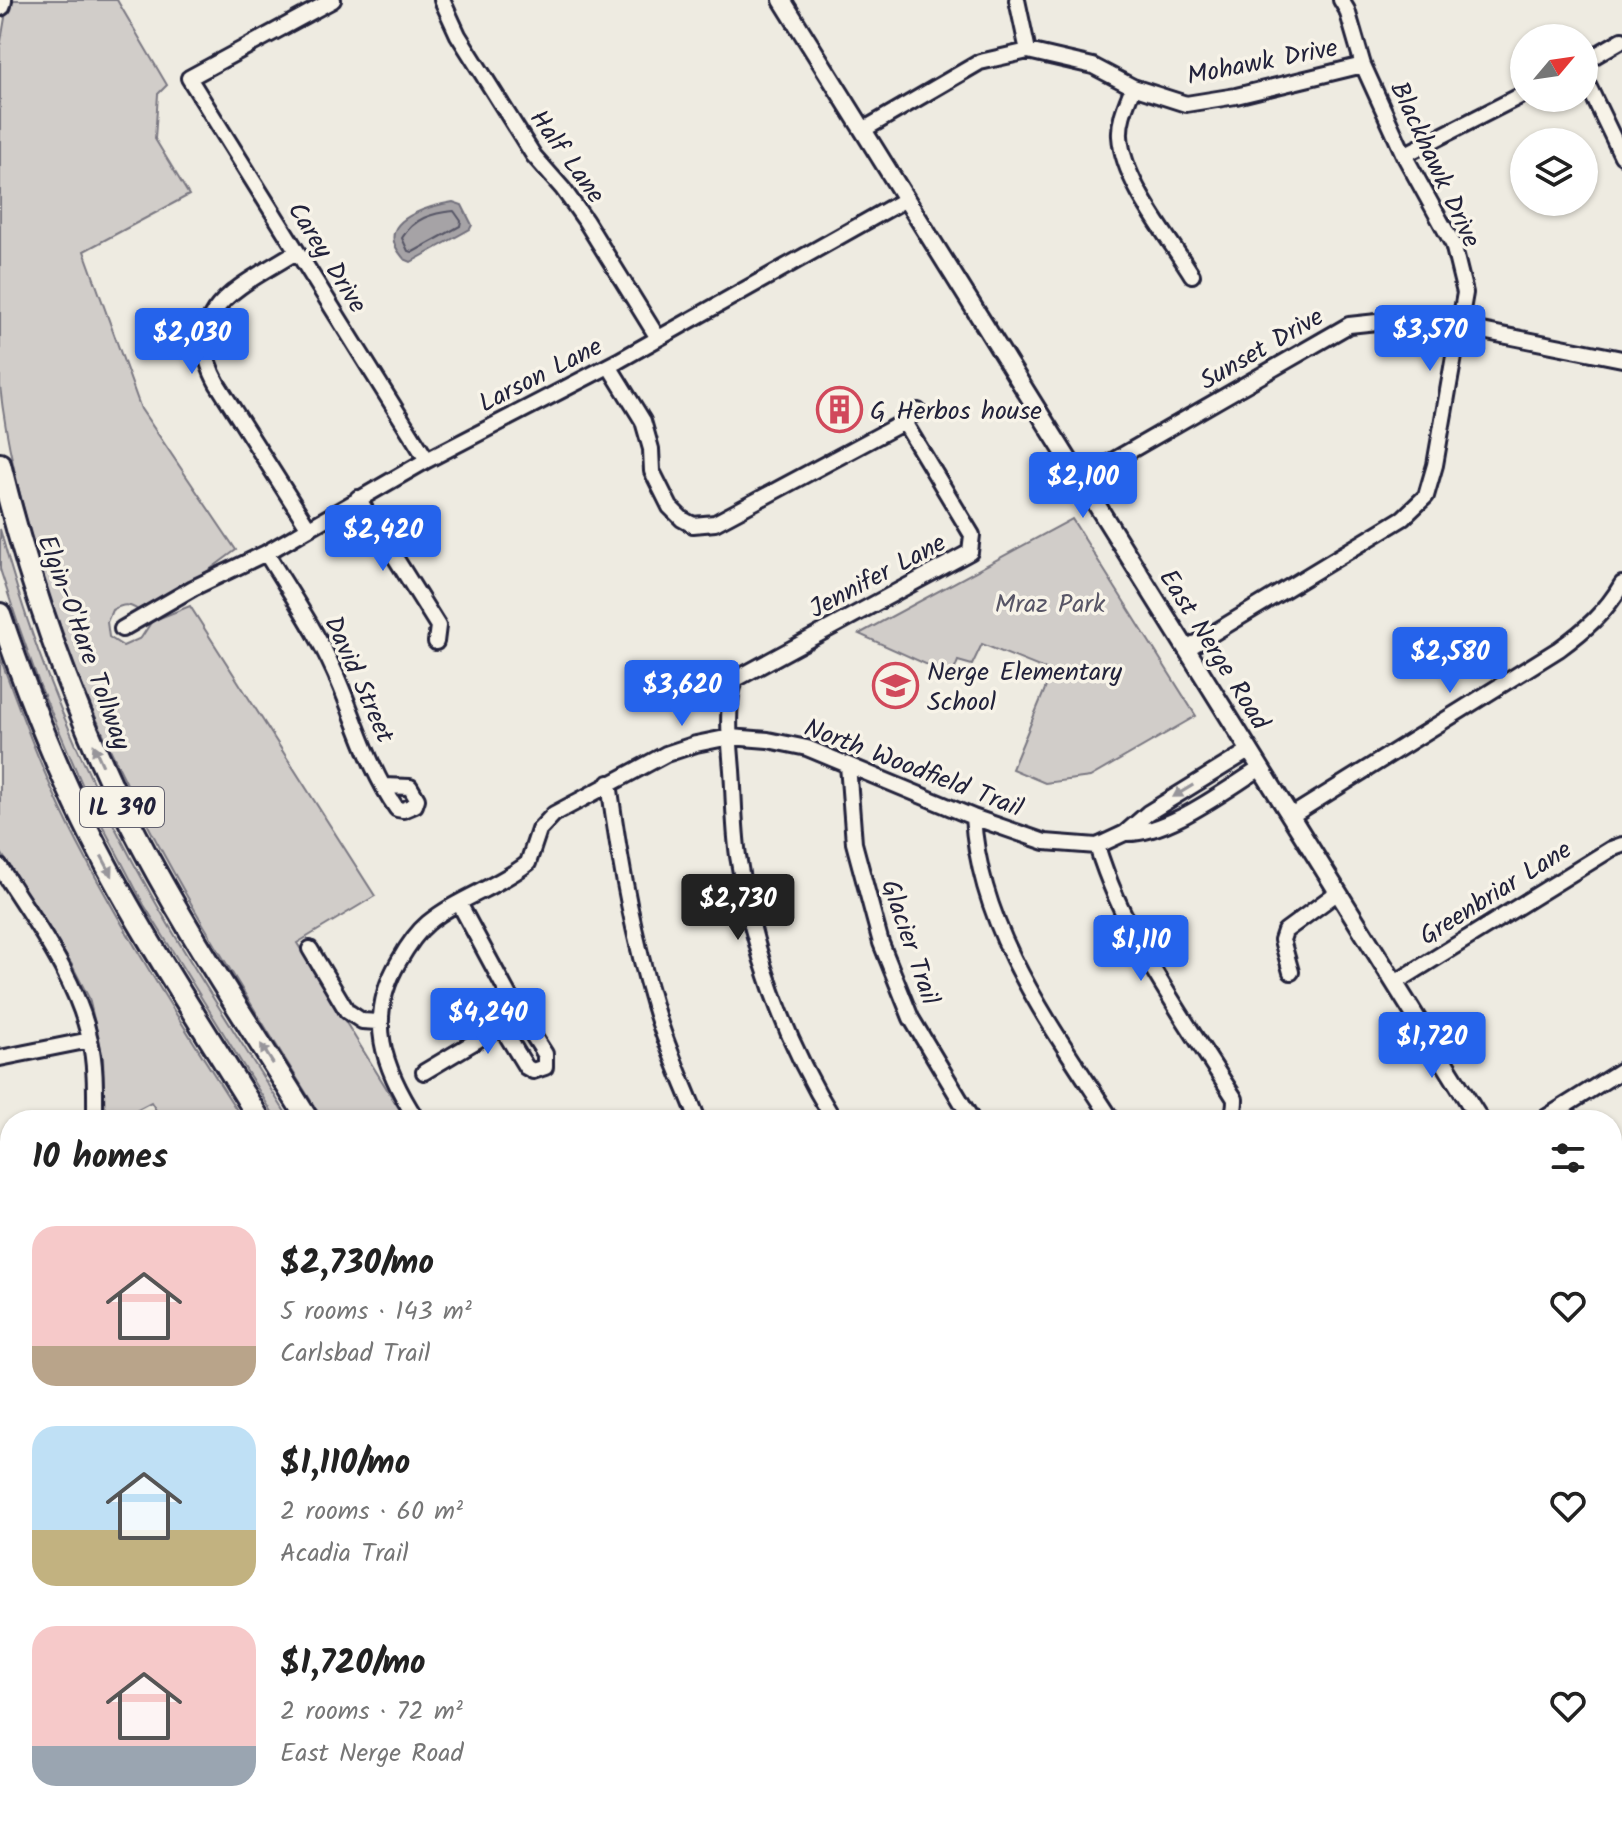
<!DOCTYPE html>
<html lang="en">
<head>
<meta charset="utf-8">
<style>
  :root { --surface:#fff; --page:#f6f6f6; --text:#222; --muted:#767676; --accent:#2563eb }
  body { margin:0; font-family:Kalam,sans-serif; background:var(--page); color:var(--text); height:100vh; display:flex; flex-direction:column; font-size:30px; white-space:nowrap }
  * { box-sizing:border-box; margin:0 }
  p { font-size:26px; color:var(--muted) }
  .icon { flex:none; width:44px; height:44px; fill:none; stroke:currentColor; stroke-width:2; stroke-linecap:round; stroke-linejoin:round }
  .map { position:relative; flex:1; overflow:hidden }
  .details { position:absolute; left:0px; top:1110px; width:1622px; height:714px; display:flex; flex-direction:column; background:var(--surface); border-radius:32px 32px 0 0; box-shadow:0 2px 6px #0004 }
  .details>* { flex:none }
  .needle { width:52px; rotate:61deg }
  .controls { position:absolute; left:1510px; top:24px; display:grid; gap:16px }
  .controls a { display:grid; place-items:center; width:88px; height:88px; border-radius:50%; background:var(--surface); box-shadow:0 2px 6px #0004; font-size:40px }
  .price { position:absolute; translate:-50% -68px; padding:0 18px; border-radius:8px; background:var(--accent); color:#fff; font-size:26px; line-height:52px; filter:drop-shadow(0 2px 4px #0008) }
  .price::after { content:''; position:absolute; left:50%; top:48px; width:24px; height:18px; margin-left:-12px; background:inherit; clip-path:polygon(0 0,100% 0,50% 100%) }
  .price.on { background:#222; color:#fff }
  ul { padding:0; list-style:none }
  li { display:flex; align-items:center; gap:24px; height:200px; padding:0 32px }
  li span { display:grid; place-items:center; flex:none; width:224px; height:160px; border-radius:24px; color:#555 }
  li>.icon { margin-inline-start:auto }
  span .icon { width:96px; height:96px; fill:#fffc; stroke-width:1 }
  li b { font-size:34px }
  h2 { display:flex; justify-content:space-between; align-items:center; height:96px; padding:0 32px; font-size:34px }
  .map>svg:first-child { display:block }
  .built { fill:#dfdcd4 }
  .green { fill:#d1cdc9; stroke:#7a7882; stroke-width:2 }
  .water { fill:#a6a3a6; stroke:#716f7b; stroke-width:2 }
  .lines { fill:none; stroke-linecap:round; stroke-linejoin:round }
  .shore { stroke:#575666; stroke-width:2 }
  .stream { stroke:#716f7b; stroke-width:3 }
  .minor-casing { stroke:#22223b; stroke-width:20 }
  .major-casing { stroke:#22223b; stroke-width:22 }
  .highway-casing { stroke:#22223b; stroke-width:26 }
  .minor { stroke:#f7f3e8; stroke-width:14 }
  .major { stroke:#f7f3e8; stroke-width:16 }
  .highway { stroke:#f7f3e8; stroke-width:20 }
  .oneway { fill:#97959a }
  .labels { text-anchor:middle; stroke-width:7; stroke-linejoin:round; paint-order:stroke }
  .shield { fill:#f7f3e8; stroke:#62616f; stroke-width:2 }
  .shield-label { font-size:24px; font-weight:bold; fill:#22223b }
  .street-label { font-size:26px; fill:#22223b; stroke:#f7f3e8 }
  .poi-label { font-size:26px; fill:#22223b; stroke:#f7f3e8; text-anchor:start }
  .park-label { font-size:26px; fill:#575566; stroke:#f7f3e8 }
</style>
</head>
<body>
<div class="map">
<svg width="1622" height="1823" viewBox="0 0 1622 1823">
  <rect width="100%" height="100%" fill="#eeebe1"/>
  <filter id="ink" filterUnits="userSpaceOnUse"><feTurbulence type="fractalNoise" baseFrequency=".0125" numOctaves="2"/><feDisplacementMap in="SourceGraphic" scale="16" xChannelSelector="R" yChannelSelector="G"/><feConvolveMatrix kernelMatrix="1 2 1 2 8 2 1 2 1" color-interpolation-filters="sRGB"/></filter>
  <g filter="url(#ink)">
    <!-- built -->
    <path class="built" d="M1612 1365 1622 1381V1637L1612 1642Z"/>
    <!-- green -->
    <path class="green" d="M8 0H117L167 85 158 94 155 139 189 195 84 251 141 409 236 550 189 585 139 611C129 603 123 604 112 610L107 622 109 637 123 646 141 638 152 621 190 606 375 896 297 943 406 1120H323C208 935 96 763 35 551 20 497 6 442 0 386 0 348 0 309 0 271 0 196 0 122 0 47Z
      M1072 519 1196 716 1090 777 1045 783 1012 769 1052 672 982 644 972 665 958 661 952 676 859 634Z
      M0 529C34 657 87 782 153 898 196 974 244 1046 290 1120H277L144 905 88 798 40 686 18 624 0 569Z
      M0 657C21 714 42 771 69 826 120 928 182 1024 243 1120H162L151 1102 117 1120H105L103 1058 89 998 72 965 0 851Z
      M10 1697V1814H66L70 1823H0V1699Z
      M754 1814H838L844 1823H760Z"/>
    <!-- water -->
    <path class="water" d="M453 202 462 205 472 225 470 229 411 262 404 259C401 255 395 248 394 242 388 216 435 205 453 202Z
      M1268 1814H1332L1325 1823H1268Z"/>
    <g class="lines">
      <!-- shore -->
      <path class="shore" d="M454 211 461 221 460 226 413 252 408 251 402 238C414 218 432 213 454 211Z"/>
      <!-- stream -->
      <path class="stream" d="M0 1766 10 1762"/>
      <defs>
        <path id="minor" d="M333 0 189 78 427 460
          M442 0 458 35 534 156 563 189 585 220 658 338
          M1017 0 1028 51
          M1584 62 1622 40
          M1584 77 1622 156
          M1133 87C1127 103 1119 119 1120 136 1123 182 1168 236 1192 275
          M863 130 980 62 1028 51 1093 66 1133 87 1186 104 1236 96 1363 65
          M1404 155 1524 94
          M296 252C242 286 176 310 218 385L308 527
          M609 366 643 421 651 449 652 471 670 507 682 519 693 525 715 523 904 422 972 535 970 552 736 679C725 701 730 745 732 770 734 798 734 828 738 856 752 948 784 1040 834 1120
          M904 422 918 411
          M1081 479 1349 325 1405 319 1457 326 1622 359
          M358 498 438 626 436 642
          M266 553C293 597 322 639 341 687 358 728 371 772 397 809L403 810 415 805 417 799 410 787 384 786
          M122 629 193 588 266 553 427 460 618 361 906 199
          M1187 649 1403 518 1426 496 1435 465 1465 293 1453 244 1404 155 1363 65 1347 10 1341 0
          M1250 750 1148 813 1125 833C1167 835 1225 790 1261 768
          M848 765 854 843 881 943 911 1018 972 1120
          M609 783C619 858 632 932 654 1005 665 1044 683 1082 698 1120
          M1291 816 1559 649C1585 630 1606 612 1622 584
          M973 817C980 932 1052 1027 1112 1120
          M1097 846C1125 938 1184 1018 1235 1099 1235 1108 1234 1115 1226 1120
          M0 867C34 922 76 976 90 1040 96 1066 95 1094 95 1120
          M459 903 515 1007 545 1054V1067L533 1071 526 1067 501 1026
          M310 949 347 1011 362 1021 378 1022
          M1291 972 1282 940 1285 931 1338 892
          M1395 983 1611 849 1622 845
          M0 1058 90 1040
          M424 1072 501 1026 510 1019 515 1007
          M417 1120C383 1068 365 1018 399 961 407 947 416 933 428 923 458 898 498 887 528 863L539 830 554 814 666 754 696 744 730 737 768 740 807 748 973 817 1045 842 1097 846 1125 833
          M1542 1120 1622 1070
          M0 1191H10
          M0 1571 10 1587
          M144 1814 154 1823
          M369 1814 375 1823
          M910 1814 914 1823
          M1591 1814 1596 1823
          M438 1823 451 1814
          M621 1823 649 1814
          M1210 1823 1221 1814"/>
        <path id="major" d="M782 0 1480 1120
          M1612 1327 1622 1343"/>
        <path id="highway" d="M0 5 1 0
          M0 464C30 588 73 708 130 823 182 926 248 1022 308 1120
          M0 614C24 685 51 755 84 822 135 926 200 1022 260 1120
          M692 1814 698 1823
          M740 1814 746 1823"/>
      </defs>
      <!-- minor casing -->
      <use href="#minor" class="minor-casing"/>
      <!-- major casing -->
      <use href="#major" class="major-casing"/>
      <!-- highway casing -->
      <use href="#highway" class="highway-casing"/>
      <!-- minor -->
      <use href="#minor" class="minor"/>
      <!-- major -->
      <use href="#major" class="major"/>
      <!-- highway -->
      <use href="#highway" class="highway"/>
    </g>
    <!-- one-way arrows -->
    <defs><path id="oneway-solid" d="M-6-.8H1V-3.2L6.5 0L1 3.2V.8H-6Z" transform="scale(2)"/></defs>
    <g class="oneway">
      <use href="#oneway-solid" transform="translate(98 755) rotate(-114)"/>
      <use href="#oneway-solid" transform="translate(1183 791) rotate(149)"/>
      <use href="#oneway-solid" transform="translate(107 866) rotate(62)"/>
      <use href="#oneway-solid" transform="translate(267 1054) rotate(-122)"/>
    </g>
  </g>
  <!-- icons -->
  <defs>
    <symbol id="building-ring" viewBox="-11 -11 22 22"><circle r="9.5" fill="#f7f3e8" stroke="#d1495b" stroke-width="1.5"/><path d="M-4-6H4V6H1V3H-1V6H-4ZM-2.5-4.3h1.7v1.8h-1.7ZM.8-4.3h1.7v1.8H.8ZM-2.5-1h1.7V.8h-1.7ZM.8-1h1.7V.8H.8Z" fill="#d1495b"/></symbol>
    <symbol id="school-ring" viewBox="-11 -11 22 22"><circle r="9.5" fill="#f7f3e8" stroke="#d1495b" stroke-width="1.5"/><path d="M0-5L7-2L0 1L-7-2ZM-4 1L0 2.5L4 1V4Q0 6-4 4Z" fill="#d1495b"/></symbol>
  </defs>
  <g fill-rule="evenodd">
    <use href="#building-ring" x="814" y="384" width="51" height="51"/>
    <use href="#school-ring" x="870" y="660" width="51" height="51"/>
  </g>
  <g class="labels">
    <!-- shield labels -->
    <rect class="shield" x="80" y="787" width="84" height="40" rx="6"/>
    <g class="shield-label">
      <text x="122" y="815">IL 390</text>
    </g>
    <!-- street labels -->
    <g class="street-label">
      <text transform="translate(1262 61) rotate(-11)" y="9">Mohawk Drive</text>
      <text transform="translate(568 156) rotate(54)" y="9">Half Lane</text>
      <text transform="translate(1436 164) rotate(65)" y="9">Blackhawk Drive</text>
      <text transform="translate(328 257) rotate(58)" y="9">Carey Drive</text>
      <text transform="translate(1261 348) rotate(-30)" y="9">Sunset Drive</text>
      <text transform="translate(540 374) rotate(-27)" y="9">Larson Lane</text>
      <text transform="translate(877 575) rotate(-28)" y="9">Jennifer Lane</text>
      <text transform="translate(85 642) rotate(70)" y="9">Elgin-O'Hare Tollway</text>
      <text transform="translate(1215 649) rotate(58)" y="9">East Nerge Road</text>
      <text transform="translate(360 679) rotate(66)" y="9">David Street</text>
      <text transform="translate(914 767) rotate(21)" y="9">North Woodfield Trail</text>
      <text transform="translate(1495 892) rotate(-32)" y="9">Greenbriar Lane</text>
      <text transform="translate(911 942) rotate(71)" y="9">Glacier Trail</text>
    </g>
    <!-- poi labels -->
    <g class="poi-label">
      <text x="870" y="419">G Herbos house</text>
      <text x="927" y="680">Nerge Elementary<tspan x="927" dy="30">School</tspan></text>
    </g>
    <!-- park labels -->
    <g class="park-label">
      <text x="1050" y="612">Mraz Park</text>
    </g>
  </g>
</svg>
<div class="controls">
<a><svg class="needle" viewBox="-14 -14 28 28"><path d="M0-13l5 13h-10z" fill="#e53935"/><path d="M0 13l5-13h-10z" fill="#767676"/></svg></a>
<a><svg class="icon" aria-label="layers" viewBox="0 0 24 24"><path d="M12 4l9 5-9 5-9-5zM3 14l9 5 9-5"/></svg></a>
</div>
<b class="price" style="left:1430px;top:373px">$3,570</b>
<b class="price" style="left:192px;top:376px">$2,030</b>
<b class="price" style="left:1083px;top:520px">$2,100</b>
<b class="price" style="left:383px;top:573px">$2,420</b>
<b class="price" style="left:1450px;top:695px">$2,580</b>
<b class="price" style="left:682px;top:728px">$3,620</b>
<b class="price on" style="left:738px;top:942px">$2,730</b>
<b class="price" style="left:1141px;top:983px">$1,110</b>
<b class="price" style="left:488px;top:1056px">$4,240</b>
<b class="price" style="left:1432px;top:1080px">$1,720</b>
<section class="details">
<h2>10 homes<svg class="icon" aria-label="filters" viewBox="0 0 24 24"><path d="M4 7h16M4 17h16"/><circle cx="9" cy="7" r="2"/><circle cx="15" cy="17" r="2"/></svg></h2>
<ul>
<li><span style="background:linear-gradient(#f6c9c9 75%,#b9a48a 0)"><svg class="icon" aria-label="home" viewBox="0 0 24 24"><path d="M3 11l9-7 9 7M6 9v11h12V9"/></svg></span><div><b>$2,730/mo</b><p>5 rooms · 143 m²</p><p>Carlsbad Trail</p></div><svg class="icon" aria-label="heart" viewBox="0 0 24 24"><path d="M12 20l-8-8c-3-5 5-10 8-4 3-6 11-1 8 4z"/></svg></li>
<li><span style="background:linear-gradient(#bfe0f5 65%,#c2b280 0)"><svg class="icon" aria-label="home" viewBox="0 0 24 24"><path d="M3 11l9-7 9 7M6 9v11h12V9"/></svg></span><div><b>$1,110/mo</b><p>2 rooms · 60 m²</p><p>Acadia Trail</p></div><svg class="icon" aria-label="heart" viewBox="0 0 24 24"><path d="M12 20l-8-8c-3-5 5-10 8-4 3-6 11-1 8 4z"/></svg></li>
<li><span style="background:linear-gradient(#f6c9c9 75%,#9aa5b1 0)"><svg class="icon" aria-label="home" viewBox="0 0 24 24"><path d="M3 11l9-7 9 7M6 9v11h12V9"/></svg></span><div><b>$1,720/mo</b><p>2 rooms · 72 m²</p><p>East Nerge Road</p></div><svg class="icon" aria-label="heart" viewBox="0 0 24 24"><path d="M12 20l-8-8c-3-5 5-10 8-4 3-6 11-1 8 4z"/></svg></li>
</ul>
</section>
</div>
</body>
</html>
